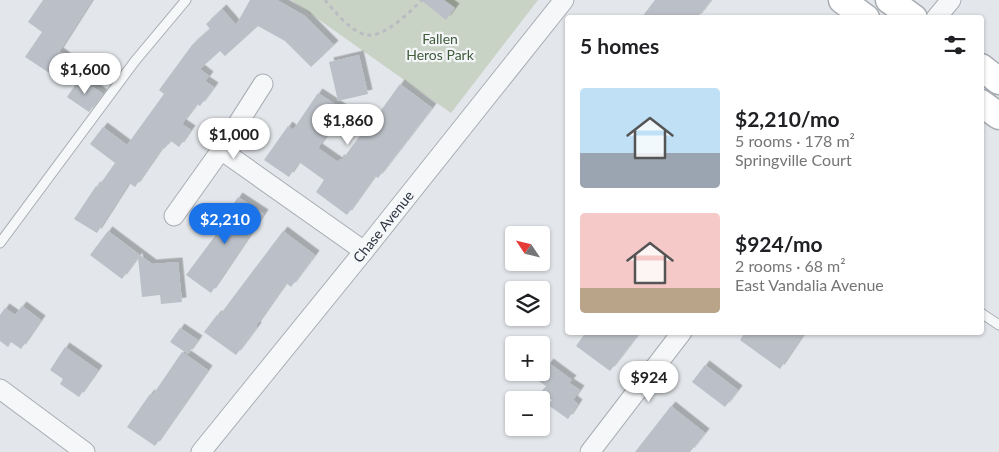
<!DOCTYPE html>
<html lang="en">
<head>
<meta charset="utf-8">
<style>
  :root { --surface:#fff; --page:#f6f6f6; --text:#202124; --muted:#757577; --accent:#1a73e8 }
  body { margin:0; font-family:Lato,sans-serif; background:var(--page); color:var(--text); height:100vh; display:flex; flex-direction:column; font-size:19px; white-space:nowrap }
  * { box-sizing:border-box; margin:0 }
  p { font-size:16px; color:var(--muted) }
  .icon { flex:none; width:28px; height:28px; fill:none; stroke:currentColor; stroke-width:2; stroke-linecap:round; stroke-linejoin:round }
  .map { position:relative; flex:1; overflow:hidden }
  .panel { position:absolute; left:565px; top:15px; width:419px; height:320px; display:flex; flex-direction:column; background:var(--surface); border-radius:5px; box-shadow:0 1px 4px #0004 }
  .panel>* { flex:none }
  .needle { width:32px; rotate:305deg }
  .controls { position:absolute; left:505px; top:226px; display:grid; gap:10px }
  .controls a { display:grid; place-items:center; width:45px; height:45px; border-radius:5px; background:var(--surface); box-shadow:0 1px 4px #0004; font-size:25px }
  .price { position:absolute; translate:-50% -42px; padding:0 11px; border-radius:18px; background:#fff; color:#222; font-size:16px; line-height:32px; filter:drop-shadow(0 1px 2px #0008) }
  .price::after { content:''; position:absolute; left:50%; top:30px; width:15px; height:11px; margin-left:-8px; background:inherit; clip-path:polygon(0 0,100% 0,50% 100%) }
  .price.current { background:var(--accent); color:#fff }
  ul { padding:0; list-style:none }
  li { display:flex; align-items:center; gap:15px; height:125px; padding:0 15px }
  li span { display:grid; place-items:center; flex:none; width:140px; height:100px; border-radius:5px; color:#555 }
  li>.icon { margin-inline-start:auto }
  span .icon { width:60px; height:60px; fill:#fffc; stroke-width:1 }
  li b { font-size:21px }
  h2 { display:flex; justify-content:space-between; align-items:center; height:60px; padding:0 15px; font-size:21px }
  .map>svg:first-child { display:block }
  .green { fill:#c9d3c5 }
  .building { fill:#bbbfc7; filter:url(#shadow) }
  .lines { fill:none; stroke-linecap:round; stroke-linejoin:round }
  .service-casing { stroke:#a8adb4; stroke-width:11 }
  .minor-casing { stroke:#a8adb4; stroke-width:21 }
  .secondary-casing { stroke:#a8adb4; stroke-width:29 }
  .path { stroke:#b9bcc2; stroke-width:3; stroke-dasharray:4 4; stroke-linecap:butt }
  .service { stroke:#f6f7f9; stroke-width:9 }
  .minor { stroke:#f6f7f9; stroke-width:19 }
  .secondary { stroke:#fff; stroke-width:26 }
  .labels { text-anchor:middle; stroke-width:4.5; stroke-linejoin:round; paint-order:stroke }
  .park-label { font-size:14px; fill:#415c3b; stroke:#f3f5f8 }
  .street-label { font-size:14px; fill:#2c3441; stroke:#f3f5f8 }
</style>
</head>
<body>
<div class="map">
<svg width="999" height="452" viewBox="0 0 999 452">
  <defs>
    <filter id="shadow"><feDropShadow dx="4.5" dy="-4.5" stdDeviation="0" flood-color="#0004"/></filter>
  </defs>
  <rect width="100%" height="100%" fill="#e3e6ea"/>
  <!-- green -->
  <path class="green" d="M291 0H538L451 113Z"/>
  <!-- building -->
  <path class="building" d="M43 0H92L59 52 66 57 54 76 25 57 42 32 28 22Z
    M250 0H277L305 16 334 45 311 67 285 41 258 26 225 56 220 51 200 69 209 76 205 81 214 87 200 106 197 104 182 124 191 130 179 147 171 141 164 149 162 148 135 187 129 183 97 233 74 219 96 186 98 187 115 163 90 144 103 127 127 145 164 94 159 90 192 45 210 29 206 24 222 9 236 25Z
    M421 0H444L455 8 446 20Z
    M655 0H711L697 18H641Z
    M359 55 368 94 338 101 329 62Z
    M80 78 103 94 89 112 67 97Z
    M400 84 432 108 378 178 375 176 347 215 316 192 324 180 299 162 289 177 264 160 288 126 293 130 318 93 344 110 318 148 338 162 340 159 342 160 373 118 374 120Z
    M238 197 264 214 211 293 186 275 218 232 216 230Z
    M108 231 152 264 178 262 182 302 161 304 160 295 142 297 138 257 122 279 90 255Z
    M283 231 315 255 291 287 286 283 256 326 257 327 236 355 204 332 217 315 219 316Z
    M22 306 41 320 21 349 11 342 8 347 0 341V315L5 308 15 315Z
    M180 328 198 340 188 354 170 342Z
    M586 332H640L610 371 576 346Z
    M745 332H805L780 369 740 340Z
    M65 347 98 370 79 397 60 384 63 379 50 370Z
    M182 352 208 370 155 446 127 427 150 394 152 396Z
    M549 363 572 380 569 383 580 390 573 400 578 404 568 419 548 405 552 400 541 392 546 386 537 380Z
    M705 365 738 390 725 407 692 382Z
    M671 406 705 433 690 452H635Z"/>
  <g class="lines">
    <defs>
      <path id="service" d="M0 243 135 61 186 0
        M981 313 999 325"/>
      <g id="minor">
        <path d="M936 18 951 0"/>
        <path d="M221 150 364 251"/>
        <path d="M174 216 221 150 263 84"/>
        <path d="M0 389 85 452"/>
        <path id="s1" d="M201 452 364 251 564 0"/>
        <path d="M590 452 682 332"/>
      </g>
      <path id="secondary" d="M842 0 866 18
        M889 0 914 18
        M981 67 999 81
        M981 103 999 116"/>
    </defs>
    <!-- service casing -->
    <use href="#service" class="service-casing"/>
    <!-- minor casing -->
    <use href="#minor" class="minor-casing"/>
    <!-- secondary casing -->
    <use href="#secondary" class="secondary-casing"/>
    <!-- path -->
    <path class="path" d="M325 0C334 11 352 33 367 35 384 38 411 11 422 0"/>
    <!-- service -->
    <use href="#service" class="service"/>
    <!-- minor -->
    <use href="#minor" class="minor"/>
    <!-- secondary -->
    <use href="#secondary" class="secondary"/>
  </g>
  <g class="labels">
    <!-- park labels -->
    <g class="park-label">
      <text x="440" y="44">Fallen<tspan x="440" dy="16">Heros Park</tspan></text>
    </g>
    <!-- street labels -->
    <g class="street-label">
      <text dy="5" stroke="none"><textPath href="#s1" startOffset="290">Chase Avenue</textPath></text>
    </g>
  </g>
</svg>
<div class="controls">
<a><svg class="needle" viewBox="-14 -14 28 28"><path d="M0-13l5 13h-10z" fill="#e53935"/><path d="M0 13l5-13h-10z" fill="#757577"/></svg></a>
<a><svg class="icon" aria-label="layers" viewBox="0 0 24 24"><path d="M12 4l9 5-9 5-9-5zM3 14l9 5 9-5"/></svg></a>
<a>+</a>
<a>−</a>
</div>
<b class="price" style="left:85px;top:95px">$1,600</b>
<b class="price" style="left:348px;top:146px">$1,860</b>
<b class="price" style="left:234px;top:160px">$1,000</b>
<b class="price current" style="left:225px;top:245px">$2,210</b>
<b class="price" style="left:649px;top:403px">$924</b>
<section class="panel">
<h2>5 homes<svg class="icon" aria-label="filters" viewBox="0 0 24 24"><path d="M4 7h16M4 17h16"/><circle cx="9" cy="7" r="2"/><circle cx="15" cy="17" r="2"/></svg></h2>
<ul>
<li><span style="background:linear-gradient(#bfe0f5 65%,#9aa5b1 0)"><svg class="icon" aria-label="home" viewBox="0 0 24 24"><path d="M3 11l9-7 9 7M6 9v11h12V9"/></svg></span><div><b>$2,210/mo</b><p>5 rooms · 178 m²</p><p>Springville Court</p></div></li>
<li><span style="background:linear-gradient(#f6c9c9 75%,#b9a48a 0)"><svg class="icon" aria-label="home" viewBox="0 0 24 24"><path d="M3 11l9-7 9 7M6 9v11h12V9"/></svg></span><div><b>$924/mo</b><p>2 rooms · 68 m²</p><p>East Vandalia Avenue</p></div></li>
</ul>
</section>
</div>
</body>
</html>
